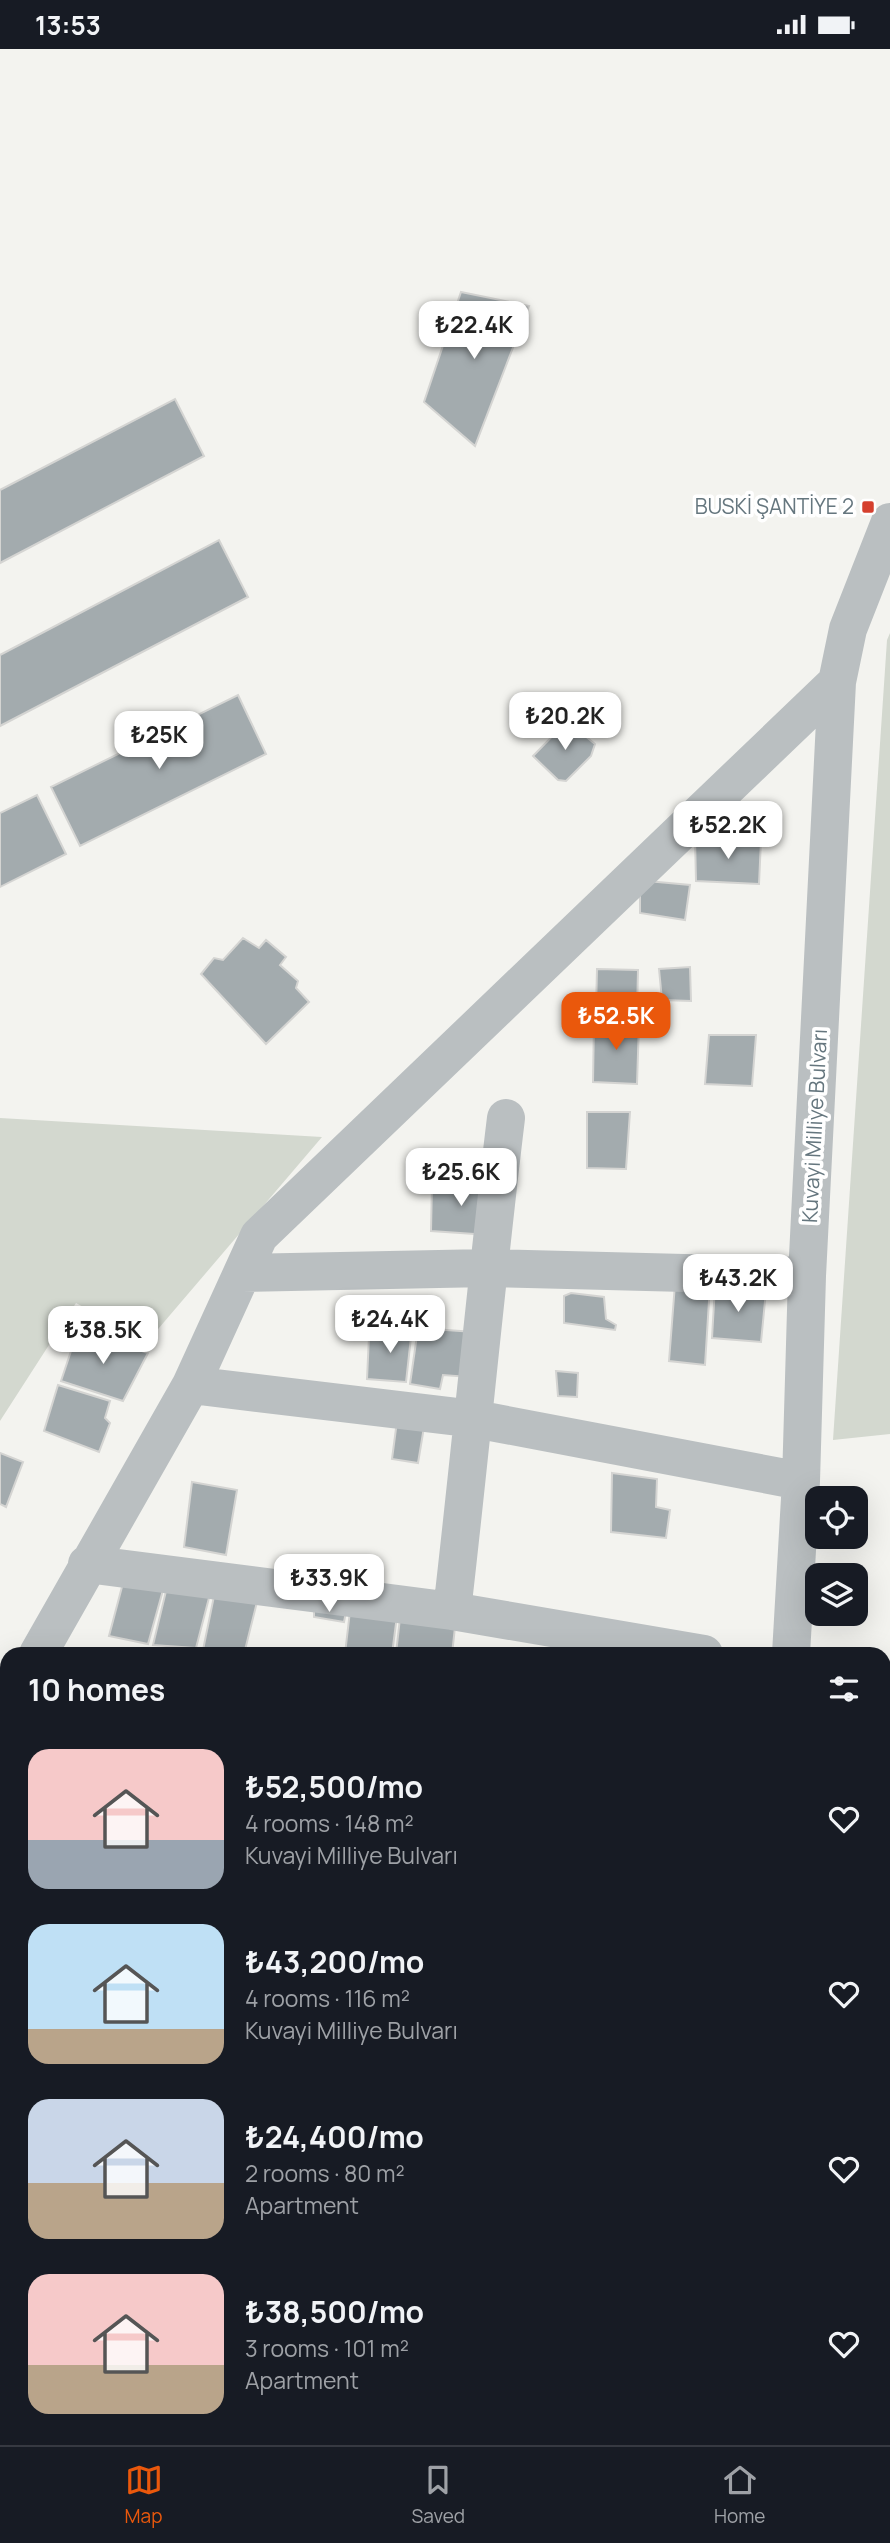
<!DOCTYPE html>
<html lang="en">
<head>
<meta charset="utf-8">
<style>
  :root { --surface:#171b24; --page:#242831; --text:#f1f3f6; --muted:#9ea1a6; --line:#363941; --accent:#ea580c }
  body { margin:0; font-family:Manrope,sans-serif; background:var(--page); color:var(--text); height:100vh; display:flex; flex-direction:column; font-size:26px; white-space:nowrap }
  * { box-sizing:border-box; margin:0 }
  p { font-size:23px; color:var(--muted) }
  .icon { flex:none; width:38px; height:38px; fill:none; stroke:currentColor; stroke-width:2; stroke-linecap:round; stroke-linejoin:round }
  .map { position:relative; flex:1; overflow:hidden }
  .side { position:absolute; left:0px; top:1598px; width:891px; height:800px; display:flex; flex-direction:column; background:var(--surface); border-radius:21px 21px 0 0; box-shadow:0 7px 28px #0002 }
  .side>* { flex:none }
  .fabs { position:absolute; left:805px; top:1437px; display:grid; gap:14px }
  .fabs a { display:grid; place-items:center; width:63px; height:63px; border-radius:14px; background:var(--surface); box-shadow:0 7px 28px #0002; font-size:35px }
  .price { position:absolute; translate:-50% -60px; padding:0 16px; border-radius:14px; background:#fff; color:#222; font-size:23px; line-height:46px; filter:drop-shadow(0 2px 4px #0008) }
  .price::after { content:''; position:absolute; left:50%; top:42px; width:21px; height:16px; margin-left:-10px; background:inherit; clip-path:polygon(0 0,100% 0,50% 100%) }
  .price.current { background:var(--accent); color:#fff }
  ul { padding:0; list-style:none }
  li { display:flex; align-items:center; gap:21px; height:175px; padding:0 28px }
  li span { display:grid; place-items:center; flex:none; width:196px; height:140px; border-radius:21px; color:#555 }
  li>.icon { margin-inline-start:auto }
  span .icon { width:84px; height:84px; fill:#fffc; stroke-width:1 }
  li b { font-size:30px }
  h2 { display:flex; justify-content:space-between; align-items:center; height:84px; padding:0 28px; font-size:30px }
  .status { display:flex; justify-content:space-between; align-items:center; height:49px; padding:0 35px; background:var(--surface); direction:ltr }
  .status svg { height:19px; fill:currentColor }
  .tabs { display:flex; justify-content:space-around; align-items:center; height:98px; border-top:2px solid var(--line); background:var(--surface); font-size:19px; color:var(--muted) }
  .tabs a { display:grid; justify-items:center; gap:4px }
  .tabs .current { color:var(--accent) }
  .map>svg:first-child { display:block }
  .green { fill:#d3d8cf }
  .water { fill:#b2c0c2 }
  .building { fill:#a3abae; stroke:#d4d4d2; stroke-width:2 }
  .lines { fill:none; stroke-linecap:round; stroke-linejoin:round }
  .major-casing { stroke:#aeb3b5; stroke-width:42 }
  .minor { stroke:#babfc1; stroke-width:38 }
  .major { stroke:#fff; stroke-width:38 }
  .poi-dot { fill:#d5402e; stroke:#fff; stroke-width:2.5 }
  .labels { text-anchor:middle; stroke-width:7; stroke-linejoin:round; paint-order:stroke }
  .poi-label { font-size:21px; fill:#65767e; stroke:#fff; text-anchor:end }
  .street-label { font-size:21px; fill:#65767e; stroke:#fff }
</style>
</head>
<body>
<div class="status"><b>13:53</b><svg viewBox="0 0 49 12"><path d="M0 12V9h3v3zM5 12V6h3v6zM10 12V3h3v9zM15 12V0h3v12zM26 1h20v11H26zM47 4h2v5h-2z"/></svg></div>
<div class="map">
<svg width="890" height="2396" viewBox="0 0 890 2396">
  <rect width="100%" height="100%" fill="#f3f3ef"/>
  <!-- green -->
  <path class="green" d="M890 584V1385L833 1391 887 591Z
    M0 1069 322 1088 147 1293 76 1254 0 1372Z"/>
  <!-- water -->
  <path class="water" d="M890 1799V1955L884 1982V1827Z"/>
  <!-- building -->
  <path class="building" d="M461 243 529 257 475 397 424 353Z
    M175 350 204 407 0 514V441Z
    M219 491 248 548 0 677V606Z
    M238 646 266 705 80 797 51 738Z
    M567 672 595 695 591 707 566 732 558 731 533 707Z
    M37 746 66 805 0 838V764Z
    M695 789 761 791 759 835 696 832Z
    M647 832 690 836 685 871 640 864V839Z
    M243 889 259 899 266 891 286 908 280 916 298 932 296 939 309 953 266 995 201 925 214 909 223 911Z
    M690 918 691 952 662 951 659 920Z
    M597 920 638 921 637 963 596 961Z
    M594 972 639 974 637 1035 593 1033Z
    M709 986H756L752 1037 705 1035Z
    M587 1063H630L626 1120 587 1119Z
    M432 1134H491L489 1186 431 1182Z
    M675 1235 710 1236 705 1316 669 1312Z
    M715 1237 766 1242 761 1293 712 1289Z
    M571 1244 604 1248 606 1270 616 1276 615 1281 564 1274V1247Z
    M393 1276 412 1279 406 1333 367 1330 369 1287H390Z
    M418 1279 474 1283 469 1328 443 1326 440 1340 410 1335Z
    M78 1281 148 1304 123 1352 61 1332Z
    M556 1322 578 1324 577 1348 558 1347Z
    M58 1336 110 1352 105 1369 110 1374 99 1403 44 1382Z
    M397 1372 424 1378 418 1414 392 1410Z
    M0 1404 23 1413 6 1458 0 1455Z
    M612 1424 657 1430 656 1458 670 1461 666 1489 611 1483Z
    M192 1433 237 1441 226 1506 184 1498Z
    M123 1534 163 1541 148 1595 109 1587Z
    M166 1542 210 1545 196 1599 153 1596Z
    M214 1547 257 1553 244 1605H218L203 1601Z
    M314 1557 346 1563 344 1573 314 1568Z
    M350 1562 397 1567 392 1605H345Z
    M400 1569 455 1578 452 1605H396Z
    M0 1868 7 1869 0 1901Z
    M2 1914 7 1915V1976L0 1975Z
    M5 2012 7 2013V2081L0 2080V2039Z"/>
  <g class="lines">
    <defs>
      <path id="major" d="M710 2390V2396
        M848 2390V2396"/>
    </defs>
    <!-- major casing -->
    <use href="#major" class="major-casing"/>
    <!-- minor -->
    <path class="minor" d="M243 1224 488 1219 807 1227
      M191 1336 475 1370 801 1432
      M87 1515 452 1562 704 1605
      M452 1562C471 1398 486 1233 506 1069
      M38 1605 191 1336 259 1187 837 633
      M791 1605 801 1432 807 1227 837 633 848 580 890 473
      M0 1653 7 1646
      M0 1837 7 1838
      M0 1992 7 1993
      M884 2079 890 2037
      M0 2375 7 2376
      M175 2390 238 2396"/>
    <!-- major -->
    <use href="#major" class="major"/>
  </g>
  <!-- markers -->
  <rect class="poi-dot" x="861" y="451" width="14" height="14" rx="3.5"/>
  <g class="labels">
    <!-- poi labels -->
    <g class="poi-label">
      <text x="854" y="465">BUSKİ ŞANTİYE 2</text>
    </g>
    <!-- street labels -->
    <g class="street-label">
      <text transform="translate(815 1077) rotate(-87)" y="7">Kuvayi Milliye Bulvarı</text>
    </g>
  </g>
</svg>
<div class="fabs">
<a><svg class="icon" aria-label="locate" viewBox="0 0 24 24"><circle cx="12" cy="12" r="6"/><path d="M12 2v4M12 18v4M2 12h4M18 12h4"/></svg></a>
<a><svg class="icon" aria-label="layers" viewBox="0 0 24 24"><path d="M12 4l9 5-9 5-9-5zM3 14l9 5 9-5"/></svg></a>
</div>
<b class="price" style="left:474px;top:312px">₺22.4K</b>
<b class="price" style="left:565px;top:703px">₺20.2K</b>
<b class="price" style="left:159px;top:722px">₺25K</b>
<b class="price" style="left:728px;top:812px">₺52.2K</b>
<b class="price current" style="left:616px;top:1003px">₺52.5K</b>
<b class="price" style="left:461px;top:1159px">₺25.6K</b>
<b class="price" style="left:738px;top:1265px">₺43.2K</b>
<b class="price" style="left:390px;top:1306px">₺24.4K</b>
<b class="price" style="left:103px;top:1317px">₺38.5K</b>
<b class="price" style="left:329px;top:1565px">₺33.9K</b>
<section class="side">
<h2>10 homes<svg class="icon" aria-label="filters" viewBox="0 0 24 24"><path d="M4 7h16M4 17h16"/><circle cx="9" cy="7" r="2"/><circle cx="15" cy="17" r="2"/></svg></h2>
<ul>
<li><span style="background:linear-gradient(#f6c9c9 65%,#9aa5b1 0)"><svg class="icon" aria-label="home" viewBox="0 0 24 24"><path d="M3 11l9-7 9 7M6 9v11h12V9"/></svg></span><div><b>₺52,500/mo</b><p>4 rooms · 148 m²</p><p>Kuvayi Milliye Bulvarı</p></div><svg class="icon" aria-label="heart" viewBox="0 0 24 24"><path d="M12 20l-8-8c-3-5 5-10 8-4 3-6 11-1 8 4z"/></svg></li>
<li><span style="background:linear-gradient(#bfe0f5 75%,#b9a48a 0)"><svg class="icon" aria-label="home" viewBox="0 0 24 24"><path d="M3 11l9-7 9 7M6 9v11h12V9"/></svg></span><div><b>₺43,200/mo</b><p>4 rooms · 116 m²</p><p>Kuvayi Milliye Bulvarı</p></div><svg class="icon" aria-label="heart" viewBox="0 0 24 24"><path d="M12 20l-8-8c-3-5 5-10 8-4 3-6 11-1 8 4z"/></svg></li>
<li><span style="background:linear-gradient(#c9d6e8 60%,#b9a48a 0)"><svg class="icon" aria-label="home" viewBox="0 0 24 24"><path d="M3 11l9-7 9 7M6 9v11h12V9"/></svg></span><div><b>₺24,400/mo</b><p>2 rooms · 80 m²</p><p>Apartment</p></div><svg class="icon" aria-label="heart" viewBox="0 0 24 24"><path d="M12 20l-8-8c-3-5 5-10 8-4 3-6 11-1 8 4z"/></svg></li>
<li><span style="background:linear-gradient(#f6c9c9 65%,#b9a48a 0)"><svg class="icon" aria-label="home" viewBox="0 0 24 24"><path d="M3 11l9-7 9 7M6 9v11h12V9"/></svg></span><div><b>₺38,500/mo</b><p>3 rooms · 101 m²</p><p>Apartment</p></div><svg class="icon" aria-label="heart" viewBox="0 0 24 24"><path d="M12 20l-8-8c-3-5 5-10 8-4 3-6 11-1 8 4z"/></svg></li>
</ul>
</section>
</div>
<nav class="tabs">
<a class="current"><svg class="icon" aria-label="map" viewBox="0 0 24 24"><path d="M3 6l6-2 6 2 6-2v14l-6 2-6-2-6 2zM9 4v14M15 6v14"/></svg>Map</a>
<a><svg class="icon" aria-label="saved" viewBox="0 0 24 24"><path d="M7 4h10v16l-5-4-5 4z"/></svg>Saved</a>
<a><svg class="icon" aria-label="home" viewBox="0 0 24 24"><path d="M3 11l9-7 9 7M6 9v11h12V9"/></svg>Home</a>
</nav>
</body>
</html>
